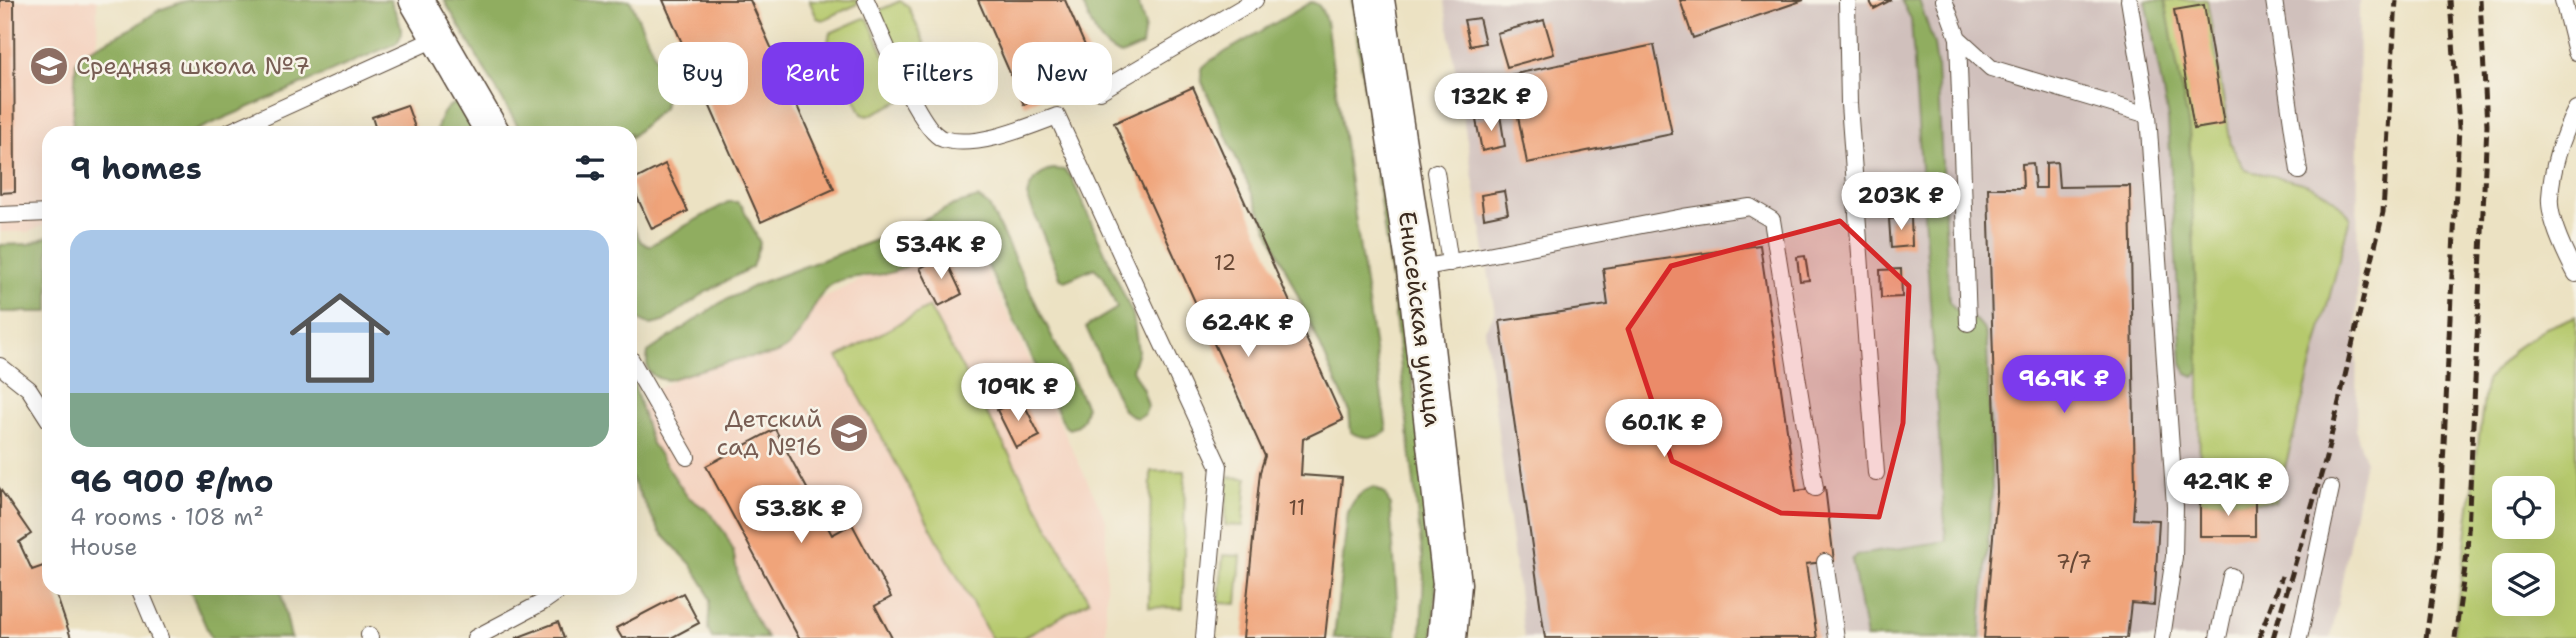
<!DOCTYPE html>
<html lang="en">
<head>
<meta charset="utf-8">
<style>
  :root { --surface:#fff; --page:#f6f6f7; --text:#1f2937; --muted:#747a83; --accent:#7c3aed }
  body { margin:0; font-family:"Shantell Sans",sans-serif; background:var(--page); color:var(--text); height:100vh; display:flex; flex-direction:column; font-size:26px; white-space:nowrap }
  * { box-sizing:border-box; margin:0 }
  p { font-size:23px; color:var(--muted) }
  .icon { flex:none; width:38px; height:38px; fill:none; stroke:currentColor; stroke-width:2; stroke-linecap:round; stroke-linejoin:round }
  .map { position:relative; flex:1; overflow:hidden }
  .sheet { position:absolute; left:42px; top:126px; width:595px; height:469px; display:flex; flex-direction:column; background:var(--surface); border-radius:21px; box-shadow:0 7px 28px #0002 }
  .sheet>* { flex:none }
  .top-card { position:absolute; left:658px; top:42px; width:665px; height:63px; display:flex; gap:14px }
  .controls { position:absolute; left:2492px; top:476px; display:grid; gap:14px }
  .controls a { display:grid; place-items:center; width:63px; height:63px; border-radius:14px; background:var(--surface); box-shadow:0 7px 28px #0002; font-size:35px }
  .price { position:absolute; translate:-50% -60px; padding:0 16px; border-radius:24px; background:#fff; color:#222; font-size:23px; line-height:46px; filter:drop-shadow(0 2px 4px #0008) }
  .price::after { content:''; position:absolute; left:50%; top:42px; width:21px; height:16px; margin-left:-10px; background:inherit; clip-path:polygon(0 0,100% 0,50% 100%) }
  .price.selected { background:var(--accent); color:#fff }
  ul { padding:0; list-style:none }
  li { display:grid; align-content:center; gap:14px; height:371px; padding:0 28px }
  li span { display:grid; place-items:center; height:217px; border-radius:21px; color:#555 }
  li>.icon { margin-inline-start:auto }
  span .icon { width:126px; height:126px; fill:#fffc; stroke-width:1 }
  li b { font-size:30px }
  h2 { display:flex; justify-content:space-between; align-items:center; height:84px; padding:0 28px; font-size:30px }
  .chip { padding:0 24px; border-radius:21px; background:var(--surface); box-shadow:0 7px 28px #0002; font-size:24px; line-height:63px }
  .chip.selected { background:var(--accent); color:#fff }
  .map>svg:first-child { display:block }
  .built { fill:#f4d3c0 }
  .industrial { fill:#d0c0bc }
  .green { fill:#b6c96d; stroke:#787a46; stroke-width:2; fill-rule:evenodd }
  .forest { fill:#90ad60; stroke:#666c3f; stroke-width:2 }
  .building { fill:#f0a47a }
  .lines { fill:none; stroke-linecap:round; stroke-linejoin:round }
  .lane-casing { stroke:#564637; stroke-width:18 }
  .street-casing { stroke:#564637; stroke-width:36 }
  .secondary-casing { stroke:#564637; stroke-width:41 }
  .lane { stroke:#fff; stroke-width:16 }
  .street { stroke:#fff; stroke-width:33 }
  .secondary { stroke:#fff; stroke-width:38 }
  .rail { stroke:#3b2a1e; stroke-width:5; stroke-dasharray:10 5; stroke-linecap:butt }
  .marked { fill:#d62828; fill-opacity:0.2; stroke:#d62828; stroke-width:5; stroke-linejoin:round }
  .labels { text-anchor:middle; stroke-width:5; stroke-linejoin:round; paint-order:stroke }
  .number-label { font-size:21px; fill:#684835 }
  .education-label { font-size:24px; fill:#785e54; stroke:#f7f3e8; text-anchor:start }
  .street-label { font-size:24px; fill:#3b2a1e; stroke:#f7f3e8 }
</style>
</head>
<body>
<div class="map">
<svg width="2576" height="638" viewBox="0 0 2576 638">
  <rect width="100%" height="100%" fill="#f7f3e8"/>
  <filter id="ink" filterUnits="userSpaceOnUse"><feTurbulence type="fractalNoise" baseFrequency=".0143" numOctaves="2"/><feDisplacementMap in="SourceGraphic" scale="14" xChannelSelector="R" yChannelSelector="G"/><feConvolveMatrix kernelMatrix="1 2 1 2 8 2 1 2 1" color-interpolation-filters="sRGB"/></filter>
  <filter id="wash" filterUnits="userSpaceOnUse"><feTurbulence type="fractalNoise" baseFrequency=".00686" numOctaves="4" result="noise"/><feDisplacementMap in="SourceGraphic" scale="28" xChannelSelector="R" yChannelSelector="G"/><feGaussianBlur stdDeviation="1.57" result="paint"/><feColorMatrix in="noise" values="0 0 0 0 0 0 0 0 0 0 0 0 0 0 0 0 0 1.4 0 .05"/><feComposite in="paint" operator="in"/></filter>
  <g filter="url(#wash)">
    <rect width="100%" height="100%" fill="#ece2c3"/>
    <!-- built -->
    <path class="built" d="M0 0H97L98 133H49V223L29 232H0Z
      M967 229 1106 520V638H744L634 418 650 393 796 311Z"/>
    <!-- industrial -->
    <path class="industrial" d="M1444 0H2359L2356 431 2365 460 2331 638H1524L1485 329 1495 313Z"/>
    <!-- green -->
    <path class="green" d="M809 0H859L856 5 823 20 817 18Z
      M2165 0H2207L2231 145 2245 170C2286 180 2326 180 2350 218L2276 502 2200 501 2199 371 2189 130Z
      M900 1 908 6 940 78 938 85 919 94 915 93 878 14 880 10Z
      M864 18 868 19 904 99 868 116 862 114 828 42 830 33Z
      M929 307 1089 601 1022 638H991L838 357Z
      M2576 316V638H2453L2486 382 2516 348 2546 328ZM2504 488H2543V527H2504ZM2504 565H2543V604H2504Z
      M1151 471H1185L1183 608 1149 607Z
      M1228 477 1247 478 1243 526 1225 525Z
      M1223 555 1241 556 1237 604 1219 603Z"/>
    <!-- forest -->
    <path class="forest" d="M188 0H390C396 14 407 30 397 43L190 133H72L76 62 81 54 134 27 159 10Z
      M444 0H630L668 85 663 108 630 138V133H522Z
      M1081 0H1137L1145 26 1142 46 1121 55C1096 46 1091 22 1081 0Z
      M1352 0H1365L1437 574 1433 638H1421L1424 572 1390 271Z
      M1901 0H1919L1934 44 1937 66 1949 301C1963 326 1982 307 1987 344L1992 492 1980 638H1866L1852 560 1859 555 1946 541 1911 19Z
      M2146 0H2165L2189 129 2199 371 2194 376 2187 373 2182 364 2168 119Z
      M1311 2C1321 4 1322 11 1326 21L1387 431C1379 439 1360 439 1351 432L1349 410 1202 82 1201 69 1210 61Z
      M462 101 481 133H440L437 129C441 114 446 104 462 101Z
      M1052 169 1064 170 1071 177 1133 315 1138 351 1132 370 1143 390 1148 406 1144 415 1136 418 1123 410 1086 327 1117 308 1103 276 1094 268 1065 281 1061 279 1027 196C1031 180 1037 176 1052 169Z
      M978 198 989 206 1086 407C1084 419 1081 426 1069 429L1065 426 976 241C947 233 920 264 893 272 871 279 845 272 827 288 810 304 805 339 780 352 770 357 755 356 743 358 718 364 692 373 667 380 648 377 645 370 648 352L720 303 760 283 900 231 954 205Z
      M728 202H737L742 206 760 243 752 267 706 292 663 322 651 325 637 319 630 309V221L641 242 649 246Z
      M49 236V312H0V245L30 244Z
      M630 371 651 442 687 496 708 511 725 533 733 550 740 587 753 615 767 638H712L708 629 710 601 706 588 691 564 660 532 630 476Z
      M1374 487 1385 493 1390 506 1397 599 1396 638H1334L1348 512C1354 499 1360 492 1374 487Z
      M189 588H280L291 638H211Z"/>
    <g id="blocks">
      <!-- building -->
      <path class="building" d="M0 0H14L15 192 0 193Z
        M663 0H750L834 189 761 222Z
        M978 0H1065L1097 73 1024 105Z
        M1680 0H1804L1693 38Z
        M1869 0H1891L1874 9Z
        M2204 5 2224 124 2194 129 2174 10Z
        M1479 18 1485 43 1470 46 1464 20Z
        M1544 20 1554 54 1507 67 1497 33Z
        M1654 45 1672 134 1527 163 1510 75Z
        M1193 87 1343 420 1303 439 1301 475 1342 478 1325 638H1243L1260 472 1265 456 1114 123Z
        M407 105 417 133H377L372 117Z
        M1500 115 1505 146 1482 151 1476 120Z
        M2057 162 2059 187 2130 186 2135 489 2133 519 2159 520 2154 605 2131 603 2127 638H1984L1997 492 1988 188H2023L2022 164 2033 163 2035 188H2046V163Z
        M665 164 688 211 652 229 630 182Z
        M1504 191 1508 213 1484 218 1481 195Z
        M1911 217 1912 246 1891 248 1889 219Z
        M1760 245 1796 491 1825 487 1834 561 1806 564 1817 638H1545L1500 321 1608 305 1603 268Z
        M944 256 962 294 939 306 920 268Z
        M1805 256 1809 280 1800 281 1797 257Z
        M1901 269 1902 297 1881 298 1880 270Z
        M1021 398 1040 436 1016 448 997 410Z
        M775 429 832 535 852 524 891 597 875 606 892 638H799L706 466Z
        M0 489 31 534 19 542 32 570 46 565 49 575V588H54L71 638H0Z
        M2200 501H2255V536H2200Z
        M683 593 699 623 671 638H622L616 628Z
        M558 622 564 638H516Z"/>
    </g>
  </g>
  <g filter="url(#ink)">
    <use href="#blocks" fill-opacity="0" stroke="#564637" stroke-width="2"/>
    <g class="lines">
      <defs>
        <path id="lane" d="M866 0C878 26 919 131 943 139 976 149 1025 128 1057 116L1219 466 1204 638
          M1847 0 1849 104 1876 473
          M1944 0 1958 38 1991 68 2148 115
          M2129 0 2148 115 2175 506 2174 557 2162 638
          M2274 0 2299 171
          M2563 0 2576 52
          M1958 38 1968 323
          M1100 91 1255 0
          M2576 109C2563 135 2552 167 2550 197 2548 219 2566 255 2576 274
          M227 133 437 38
          M1436 172 1450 263
          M0 215 49 213
          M1416 269 1683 217 1750 207 1772 220 1815 488
          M630 358 687 457
          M0 366 29 389 49 420
          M1825 562 1836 638
          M139 588 160 638
          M369 635 370 638
          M475 638 543 602 563 588
          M2218 638 2231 576
          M2299 638 2331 488"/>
        <path id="street" d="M416 0 493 133"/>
        <path id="secondary" d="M1375 0 1416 269 1452 584 1447 638"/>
      </defs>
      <!-- lane casing -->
      <use href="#lane" class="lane-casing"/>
      <!-- street casing -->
      <use href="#street" class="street-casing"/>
      <!-- secondary casing -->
      <use href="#secondary" class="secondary-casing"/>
      <!-- lane -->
      <use href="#lane" class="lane"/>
      <!-- street -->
      <use href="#street" class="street"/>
      <!-- secondary -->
      <use href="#secondary" class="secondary"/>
      <!-- rail -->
      <path class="rail" d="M2259 638 2282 576
        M2273 638 2326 458 2383 212 2396 0
        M2426 638 2439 550 2459 127 2450 0
        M2455 638 2467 553 2487 125 2480 0"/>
    </g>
  </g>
  <!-- marked area -->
  <path class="marked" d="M1840 221 1909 286 1903 423 1879 517 1781 513 1672 461 1628 329 1671 266Z"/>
  <!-- icons -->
  <defs>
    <symbol id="school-disc" viewBox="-11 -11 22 22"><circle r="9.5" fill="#8d6e63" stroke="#f7f3e8"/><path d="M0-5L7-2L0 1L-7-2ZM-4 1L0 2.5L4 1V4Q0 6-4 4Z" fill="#fff"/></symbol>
  </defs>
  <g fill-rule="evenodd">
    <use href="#school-disc" x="27" y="44" width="44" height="44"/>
    <use href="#school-disc" x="827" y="411" width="44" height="44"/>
  </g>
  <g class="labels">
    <!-- number labels -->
    <g class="number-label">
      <text x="1225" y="270">12</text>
      <text x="1297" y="515">11</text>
      <text x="2074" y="569">7/7</text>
    </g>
    <!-- education labels -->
    <g class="education-label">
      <text x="76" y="74">Средняя школа №7</text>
      <text x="822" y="427" text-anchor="end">Детский<tspan x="822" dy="28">сад №16</tspan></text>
    </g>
    <!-- street labels -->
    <g class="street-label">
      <text transform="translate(1420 319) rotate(83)" y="8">Енисейская улица</text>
    </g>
  </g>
</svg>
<div class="controls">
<a><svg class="icon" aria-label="locate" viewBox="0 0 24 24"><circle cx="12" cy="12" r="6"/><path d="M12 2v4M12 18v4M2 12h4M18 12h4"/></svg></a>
<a><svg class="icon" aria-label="layers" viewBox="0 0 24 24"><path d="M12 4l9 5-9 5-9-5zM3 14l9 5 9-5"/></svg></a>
</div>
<b class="price" style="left:1491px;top:133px">132K ₽</b>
<b class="price" style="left:1901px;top:232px">203K ₽</b>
<b class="price" style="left:941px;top:281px">53.4K ₽</b>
<b class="price" style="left:1248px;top:359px">62.4K ₽</b>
<b class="price selected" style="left:2064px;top:415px">96.9K ₽</b>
<b class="price" style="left:1018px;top:423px">109K ₽</b>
<b class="price" style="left:1664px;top:459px">60.1K ₽</b>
<b class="price" style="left:2228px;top:518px">42.9K ₽</b>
<b class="price" style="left:801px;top:545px">53.8K ₽</b>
<div class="top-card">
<a class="chip">Buy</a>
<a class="chip selected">Rent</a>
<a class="chip">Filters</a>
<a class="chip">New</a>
</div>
<section class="sheet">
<h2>9 homes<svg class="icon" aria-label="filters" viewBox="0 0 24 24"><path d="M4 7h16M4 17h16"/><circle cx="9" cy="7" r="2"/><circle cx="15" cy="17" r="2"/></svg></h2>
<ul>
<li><span style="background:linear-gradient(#a9c7e8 75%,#7fa58c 0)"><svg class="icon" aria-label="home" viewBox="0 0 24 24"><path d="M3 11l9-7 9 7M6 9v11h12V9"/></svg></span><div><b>96 900 ₽/mo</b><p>4 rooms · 108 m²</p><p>House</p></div></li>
</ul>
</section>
</div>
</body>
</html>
